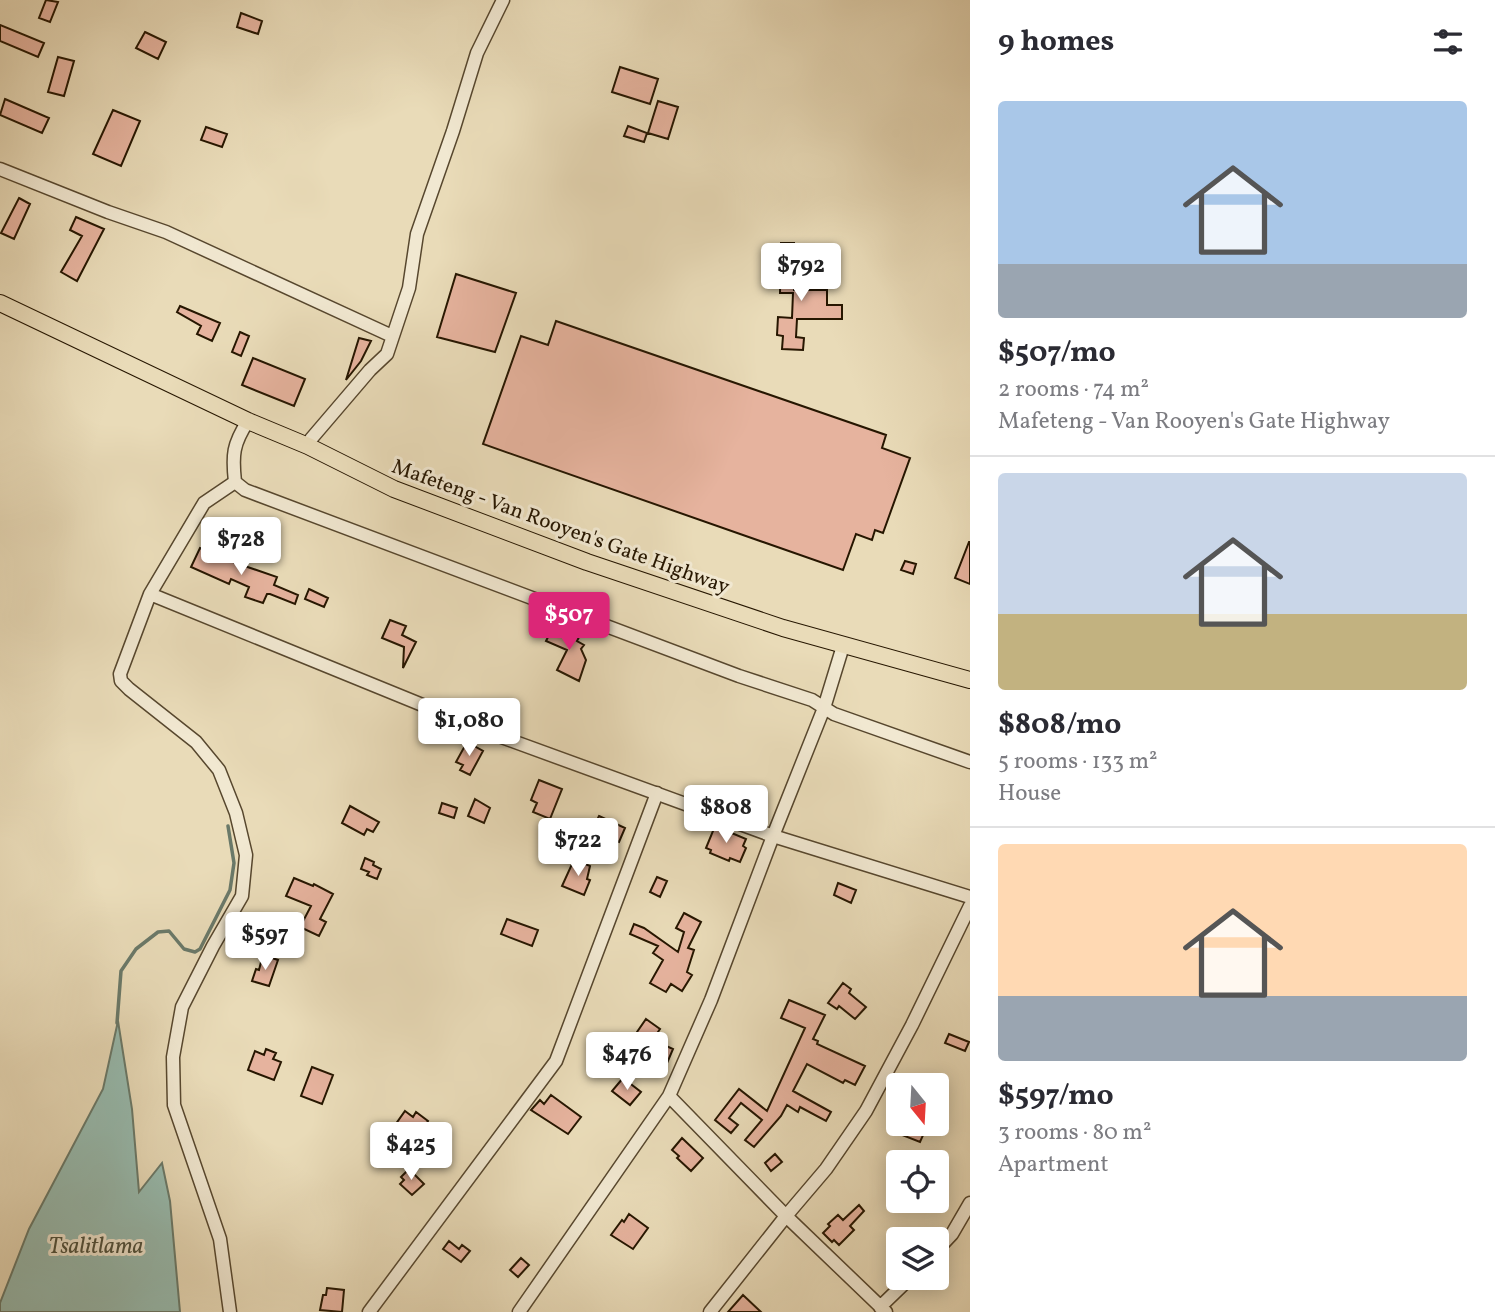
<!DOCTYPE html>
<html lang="en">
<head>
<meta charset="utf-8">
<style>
  :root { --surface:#fff; --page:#f7f7f7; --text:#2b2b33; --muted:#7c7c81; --line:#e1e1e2; --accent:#db2777 }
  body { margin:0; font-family:Vollkorn,serif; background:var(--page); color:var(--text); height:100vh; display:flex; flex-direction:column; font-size:26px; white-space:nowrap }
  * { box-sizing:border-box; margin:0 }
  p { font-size:23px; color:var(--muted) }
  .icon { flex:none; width:38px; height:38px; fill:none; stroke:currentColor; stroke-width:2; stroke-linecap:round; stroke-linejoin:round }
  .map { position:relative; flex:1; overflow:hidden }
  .side { display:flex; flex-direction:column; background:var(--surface); width:525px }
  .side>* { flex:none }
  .needle { width:46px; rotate:162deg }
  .buttons { position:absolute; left:886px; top:1073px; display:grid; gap:14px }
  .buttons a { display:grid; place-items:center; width:63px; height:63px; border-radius:7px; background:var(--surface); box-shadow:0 4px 18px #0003; font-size:35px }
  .price { position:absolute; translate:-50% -60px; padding:0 16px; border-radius:7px; background:#fff; color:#222; font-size:23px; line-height:46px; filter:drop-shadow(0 2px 4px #0008) }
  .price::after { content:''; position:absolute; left:50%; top:42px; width:21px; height:16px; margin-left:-10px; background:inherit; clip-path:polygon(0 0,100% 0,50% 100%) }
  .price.active { background:var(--accent); color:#fff }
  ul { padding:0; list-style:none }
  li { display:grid; align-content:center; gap:14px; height:371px; padding:0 28px }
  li+li { border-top:2px solid var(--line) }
  li span { display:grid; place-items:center; height:217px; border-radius:7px; color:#555 }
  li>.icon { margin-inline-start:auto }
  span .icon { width:126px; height:126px; fill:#fffc; stroke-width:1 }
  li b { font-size:30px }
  h2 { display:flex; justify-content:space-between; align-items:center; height:84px; padding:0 28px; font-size:30px }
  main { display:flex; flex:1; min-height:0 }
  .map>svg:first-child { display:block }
  .water { fill:#97bbaf; stroke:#6a7969; stroke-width:2 }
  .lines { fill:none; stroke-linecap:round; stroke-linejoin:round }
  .stream { stroke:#6a7969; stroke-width:3.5 }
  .building { fill:#e6b39e; stroke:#261600; stroke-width:2 }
  .minor-casing { stroke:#57472e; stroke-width:15 }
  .major-casing { stroke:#261600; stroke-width:18 }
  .minor { stroke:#f1e8d1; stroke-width:12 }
  .major { stroke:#e9dbb8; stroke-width:16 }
  .labels { text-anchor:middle; stroke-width:6; stroke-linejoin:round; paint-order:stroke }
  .street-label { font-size:21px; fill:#261600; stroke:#f1e8d1 }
  .water-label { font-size:23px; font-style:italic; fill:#4e503d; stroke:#f1e8d1 }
</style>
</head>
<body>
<main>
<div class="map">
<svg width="970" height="1312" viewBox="0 0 970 1312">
  <rect width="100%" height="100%" fill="#e9dbb8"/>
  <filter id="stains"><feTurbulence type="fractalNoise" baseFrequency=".00286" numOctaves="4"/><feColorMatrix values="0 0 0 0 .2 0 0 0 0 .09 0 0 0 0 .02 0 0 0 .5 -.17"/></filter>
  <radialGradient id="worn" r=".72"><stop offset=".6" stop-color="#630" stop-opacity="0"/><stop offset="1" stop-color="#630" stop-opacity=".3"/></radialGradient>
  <!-- water -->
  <path class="water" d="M118 1021 132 1109 139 1192 162 1163 170 1201 180 1312H0V1303L29 1229 103 1089Z"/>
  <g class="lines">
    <!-- stream -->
    <path class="stream" d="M117 1023 121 971 136 949 158 932 169 931 184 949 195 952 200 949 230 890 234 863 228 826"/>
  </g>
  <!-- building -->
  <path class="building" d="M46 0 58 2 50 22 39 18Z
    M241 13 262 21 258 34 237 27Z
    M0 25 44 43 38 57 0 41Z
    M145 32 166 42 158 59 136 48Z
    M58 57 74 61 64 96 48 92Z
    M620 67 658 79 650 104 612 92Z
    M5 99 49 118 42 133 0 115Z
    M658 101 678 107 668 139 648 133Z
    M113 110 140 121 121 166 93 154Z
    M628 126 647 133 644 142 624 136Z
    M206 127 227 134 222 147 201 140Z
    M19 198 30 204 14 239 1 233Z
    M76 217 104 229 77 281 61 272 82 236 70 230Z
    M781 243H794V290H827V305H842V319H797L796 337 804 338 803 350 782 349 783 336 777 335 778 317 792 318 793 293H780Z
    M456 274 516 293 495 352 437 337Z
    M180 306 220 323 212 341 197 334 201 326 177 312Z
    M556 321 886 435 882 448 910 458 883 533 875 530 872 540 856 534 843 570 483 444 521 336 548 345Z
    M240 332 249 336 241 356 232 352Z
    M359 338 371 341 361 361 346 380Z
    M253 358 305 379 294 406 242 385Z
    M969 542H970V584L955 578Z
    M200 548 230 561 277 577 274 585 298 595 295 604 270 594H267L263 603 245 597 249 587 231 579 229 584 191 567Z
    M905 561 916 564 913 574 901 570Z
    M309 589 328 598 324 607 305 599Z
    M390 620 406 626 402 635 416 642 403 668 404 647 382 638Z
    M554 625 579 637 577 641 584 645 581 649 586 660 579 681 557 670 567 650 546 641Z
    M467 742 483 751 470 775 460 770 463 765 456 762Z
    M539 780 562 789 550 819 533 812 537 803 531 800Z
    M475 799 490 808 484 823 468 816Z
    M442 803 457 808 454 818 439 813Z
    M350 806 379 822 373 832 367 829 364 835 342 823Z
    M599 816 625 828 619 842 615 841 614 843 594 835 595 832 592 830Z
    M715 826 746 839 743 846 746 848 740 862 730 858 729 861 710 853 711 850 706 848Z
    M365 858 374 862 373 865 381 869 377 879 367 875 369 872 361 869Z
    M576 860 590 866 587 879 590 880 584 895 562 886 572 864 574 865Z
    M657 877 667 881 660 897 650 892Z
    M294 878 313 886 314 884 333 894 320 919 326 922 319 936 300 927 311 906 286 896Z
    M838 883 856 890 851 903 834 895Z
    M684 913 701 922 688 948 694 950 687 972 692 975 682 991 671 984 666 992 650 983 663 960 653 953 658 946 630 934 634 924 644 928 678 952 684 932 676 928Z
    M507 919 538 930 532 946 501 934Z
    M269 957 278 960 269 986 252 981 256 969 259 970 261 962 267 964Z
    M843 983 851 989 849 993 866 1007 855 1019 839 1006 837 1009 828 1003Z
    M789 1000 825 1015 813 1039 818 1041 817 1044 865 1066 855 1085 845 1080 843 1083 807 1064 793 1091 831 1112 826 1121 800 1107 798 1112 787 1105 781 1116 754 1147 745 1140 762 1120 741 1103 729 1118 738 1125 731 1133 715 1120 739 1089 767 1111 805 1028 781 1018Z
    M646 1019 660 1029 651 1042 637 1032Z
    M949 1034 969 1042 965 1051 945 1043Z
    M653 1040 673 1049 665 1068 653 1062 657 1053 649 1049Z
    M266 1049 276 1053 273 1059 281 1062 274 1080 248 1070 255 1051 264 1055Z
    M312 1067 333 1075 322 1104 301 1096Z
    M623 1078 641 1092 630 1105 612 1091Z
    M551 1095 581 1117 568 1134 531 1110 540 1100 544 1104Z
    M405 1111 413 1117 416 1112 428 1121 411 1149 401 1142 403 1139 397 1136 400 1132 393 1128Z
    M901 1124H928L920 1142 897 1133Z
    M682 1138 703 1158 691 1171 677 1158 679 1156 672 1150Z
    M775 1154 782 1162 771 1171 765 1163Z
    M409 1169 424 1184 412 1195 400 1184 404 1180 401 1177Z
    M859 1205 864 1211 850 1226 854 1230 839 1245 834 1240 832 1242 823 1233 830 1226 828 1224 838 1215 843 1220Z
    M629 1214 648 1228 633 1249 611 1235 622 1220 624 1222Z
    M449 1241 459 1249 462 1245 470 1251 461 1262 443 1249Z
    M521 1258 529 1265 518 1277 510 1270Z
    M327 1288 344 1290 342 1312 320 1310 323 1295H326Z
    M743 1295 761 1312H728Z"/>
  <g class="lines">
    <defs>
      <path id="minor" d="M0 169 108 212 166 232 392 336
        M248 421C233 444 232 455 235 482L245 490 739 676 812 700 834 714 970 762
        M308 446 311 439 370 370 387 354 409 288 417 234 453 131 477 53 503 0
        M150 594 496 735 773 836 970 897
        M936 1251 952 1234 970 1203
        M880 1307 910 1278
        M230 1312 220 1239 174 1105 173 1057 182 1007 213 946 242 896 246 855 236 813 219 770 196 742 129 689 121 681 120 674 150 594 204 503 235 482
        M369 1312 556 1061 657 793
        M519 1312 669 1096
        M710 1312 786 1216 669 1096 711 1000 773 836 824 708 843 646
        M886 1312 786 1216 826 1169 866 1111 912 1025 970 906"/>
      <path id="major" d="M0 303 248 421 308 446 394 489 587 562 783 628 970 680"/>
    </defs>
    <!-- minor casing -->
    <use href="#minor" class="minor-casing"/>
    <!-- major casing -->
    <use href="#major" class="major-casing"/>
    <!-- minor -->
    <use href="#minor" class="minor"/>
    <!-- major -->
    <use href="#major" class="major"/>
  </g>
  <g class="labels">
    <!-- street labels -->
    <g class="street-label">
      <text transform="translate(561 526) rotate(20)" y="7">Mafeteng - Van Rooyen's Gate Highway</text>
    </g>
    <!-- water labels -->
    <g class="water-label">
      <text x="96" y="1253">Tsalitlama</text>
    </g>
  </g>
  <rect width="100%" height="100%" filter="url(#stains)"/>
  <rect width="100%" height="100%" fill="url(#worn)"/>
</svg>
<div class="buttons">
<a><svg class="needle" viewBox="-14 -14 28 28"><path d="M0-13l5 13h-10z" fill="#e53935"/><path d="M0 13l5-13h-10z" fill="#7c7c81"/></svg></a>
<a><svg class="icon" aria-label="locate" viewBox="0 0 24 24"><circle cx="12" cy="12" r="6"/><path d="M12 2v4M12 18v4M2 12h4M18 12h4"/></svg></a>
<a><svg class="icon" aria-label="layers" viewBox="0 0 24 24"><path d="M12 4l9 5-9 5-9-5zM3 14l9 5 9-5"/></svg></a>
</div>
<b class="price" style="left:801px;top:303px">$792</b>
<b class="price" style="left:241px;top:577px">$728</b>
<b class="price active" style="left:569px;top:652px">$507</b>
<b class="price" style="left:469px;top:758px">$1,080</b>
<b class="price" style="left:726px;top:845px">$808</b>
<b class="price" style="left:578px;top:878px">$722</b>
<b class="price" style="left:265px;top:972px">$597</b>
<b class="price" style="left:627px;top:1092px">$476</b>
<b class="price" style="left:411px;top:1182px">$425</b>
</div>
<section class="side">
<h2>9 homes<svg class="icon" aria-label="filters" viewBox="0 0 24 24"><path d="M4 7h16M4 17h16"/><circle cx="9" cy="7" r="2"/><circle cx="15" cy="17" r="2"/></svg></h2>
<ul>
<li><span style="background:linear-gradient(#a9c7e8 75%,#9aa5b1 0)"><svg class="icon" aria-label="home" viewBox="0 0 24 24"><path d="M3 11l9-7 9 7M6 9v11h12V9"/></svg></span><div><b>$507/mo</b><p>2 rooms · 74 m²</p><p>Mafeteng - Van Rooyen's Gate Highway</p></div></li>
<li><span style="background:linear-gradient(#c9d6e8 65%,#c2b280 0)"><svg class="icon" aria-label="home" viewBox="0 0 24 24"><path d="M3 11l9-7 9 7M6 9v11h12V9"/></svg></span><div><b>$808/mo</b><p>5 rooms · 133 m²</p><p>House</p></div></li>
<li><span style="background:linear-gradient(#ffd9b3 70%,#9aa5b1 0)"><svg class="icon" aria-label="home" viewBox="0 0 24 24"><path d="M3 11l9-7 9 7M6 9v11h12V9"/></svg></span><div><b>$597/mo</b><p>3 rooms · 80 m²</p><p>Apartment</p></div></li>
</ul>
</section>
</main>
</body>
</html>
